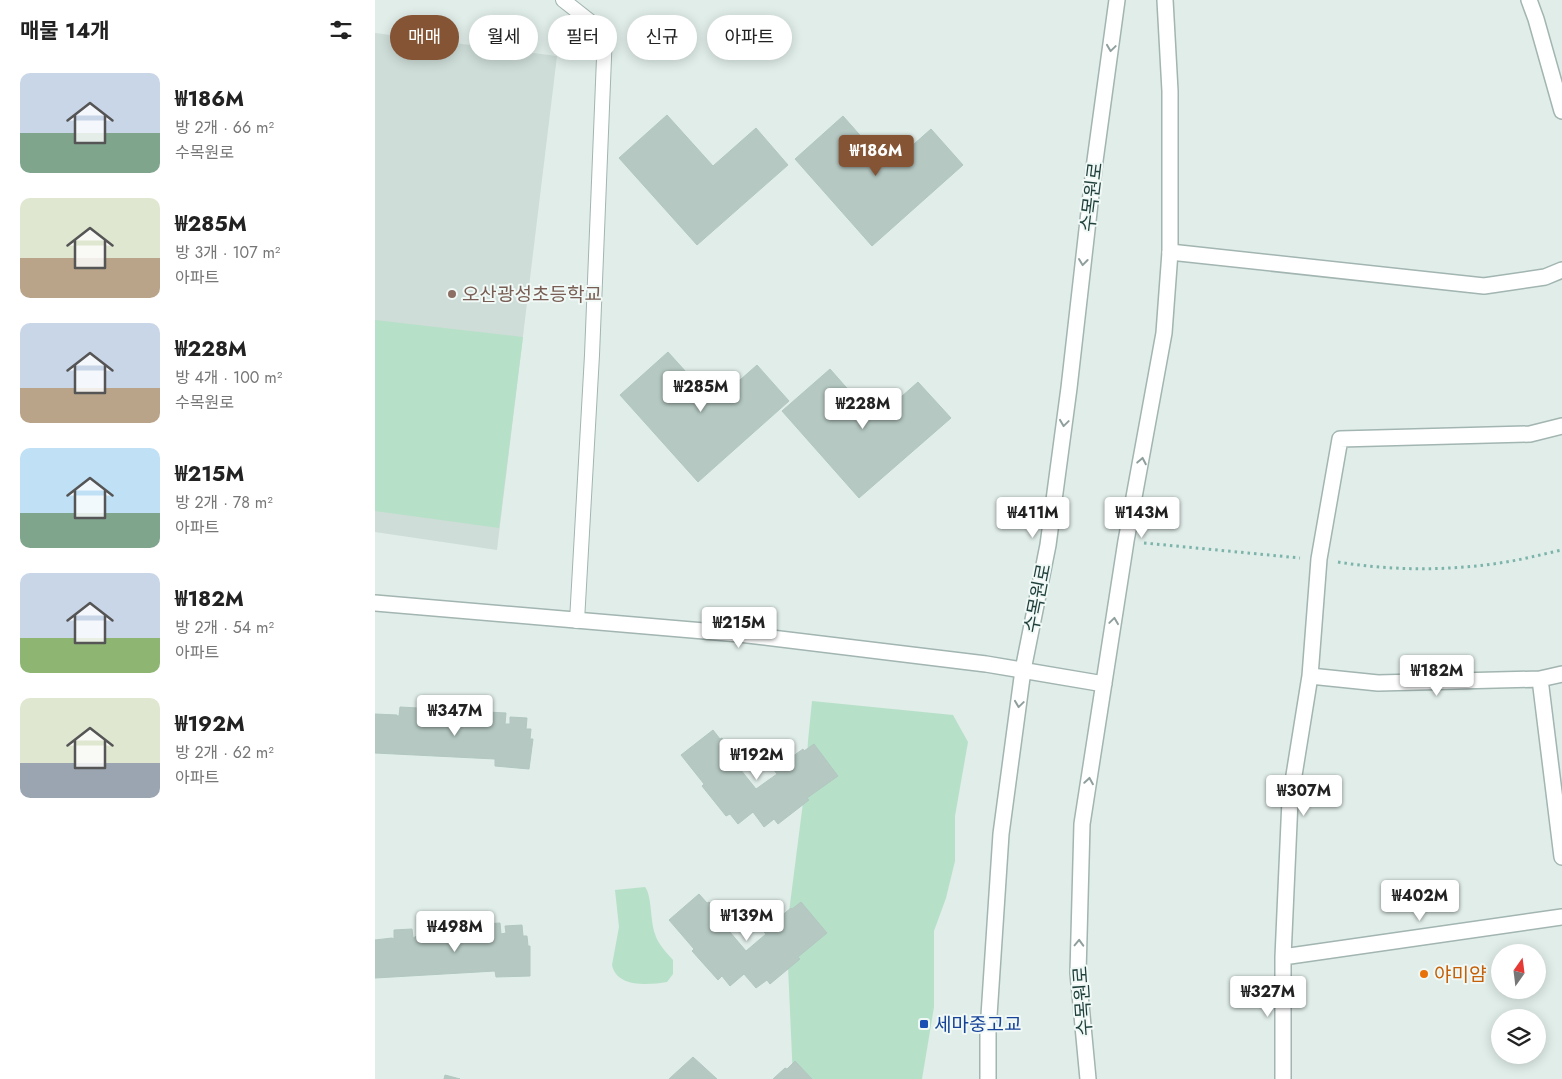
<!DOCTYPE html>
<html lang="ko">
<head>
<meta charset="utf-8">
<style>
  :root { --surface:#fff; --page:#f2f2f2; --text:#222; --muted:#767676; --accent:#855435 }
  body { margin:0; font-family:Jost,"Noto Sans KR",sans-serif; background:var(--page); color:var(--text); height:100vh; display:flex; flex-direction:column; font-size:19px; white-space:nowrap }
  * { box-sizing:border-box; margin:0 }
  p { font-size:16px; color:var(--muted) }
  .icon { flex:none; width:28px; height:28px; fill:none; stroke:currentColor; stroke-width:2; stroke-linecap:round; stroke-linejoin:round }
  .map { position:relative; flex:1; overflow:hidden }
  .panel { display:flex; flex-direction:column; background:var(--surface); width:375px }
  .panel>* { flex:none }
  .top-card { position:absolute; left:15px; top:15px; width:475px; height:45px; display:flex; gap:10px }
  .needle { width:32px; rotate:14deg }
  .tools { position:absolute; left:1116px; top:944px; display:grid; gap:10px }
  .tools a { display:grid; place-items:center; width:55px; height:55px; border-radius:50%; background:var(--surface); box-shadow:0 2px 12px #0003; font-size:25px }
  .price { position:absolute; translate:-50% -42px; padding:0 11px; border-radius:5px; background:#fff; color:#222; font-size:16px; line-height:32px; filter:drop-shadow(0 1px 2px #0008) }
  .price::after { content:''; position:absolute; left:50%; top:30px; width:15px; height:11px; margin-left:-8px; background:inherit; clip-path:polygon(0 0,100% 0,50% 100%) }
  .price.on { background:var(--accent); color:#fff }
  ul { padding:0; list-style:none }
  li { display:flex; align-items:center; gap:15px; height:125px; padding:0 20px }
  li span { display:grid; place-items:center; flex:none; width:140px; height:100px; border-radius:10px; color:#555 }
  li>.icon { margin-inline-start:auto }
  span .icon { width:60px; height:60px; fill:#fffc; stroke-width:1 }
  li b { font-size:21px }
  h2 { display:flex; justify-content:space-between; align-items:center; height:60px; padding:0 20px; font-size:21px }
  .tag { padding:0 18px; border-radius:22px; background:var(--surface); box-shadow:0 2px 12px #0003; font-size:18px; line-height:45px }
  .tag.on { background:var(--accent); color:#fff }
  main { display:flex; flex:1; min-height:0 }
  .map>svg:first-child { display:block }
  .built { fill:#ceddd8 }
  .green { fill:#b7e0c8 }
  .building { fill:#b5c8c2; stroke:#b2c7c1 }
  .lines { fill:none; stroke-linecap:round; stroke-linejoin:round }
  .service-casing { stroke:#a2b5b1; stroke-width:16 }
  .minor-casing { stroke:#a2b5b1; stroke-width:18 }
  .tertiary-casing { stroke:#a2b5b1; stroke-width:18 }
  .path { stroke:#7db4aa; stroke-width:3; stroke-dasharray:2.5 4; stroke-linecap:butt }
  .service { stroke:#fff; stroke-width:14 }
  .minor { stroke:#fff; stroke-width:15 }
  .tertiary { stroke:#fff; stroke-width:15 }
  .oneway { stroke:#8f9f9d }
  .education-dot { fill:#8d6e63; stroke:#f1f9f6; stroke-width:2 }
  .food-dot { fill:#e8710a; stroke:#f1f9f6; stroke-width:2 }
  .transit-dot { fill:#1a4fb4; stroke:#f1f9f6; stroke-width:2 }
  .labels { text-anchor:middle; stroke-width:4; stroke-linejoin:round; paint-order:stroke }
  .street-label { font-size:19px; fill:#1f3f3b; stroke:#f1f9f6 }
  .education-label { font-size:19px; fill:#785e54; stroke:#f1f9f6; text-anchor:start }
  .food-label { font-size:19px; fill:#c56008; stroke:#f1f9f6; text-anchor:start }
  .transit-label { font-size:19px; fill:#164399; stroke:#f1f9f6; text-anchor:start }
</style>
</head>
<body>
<main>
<section class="panel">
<h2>매물 14개<svg class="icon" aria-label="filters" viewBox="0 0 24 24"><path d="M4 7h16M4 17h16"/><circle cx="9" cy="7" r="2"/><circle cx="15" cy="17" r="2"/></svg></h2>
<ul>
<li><span style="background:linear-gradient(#c9d6e8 60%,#7fa58c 0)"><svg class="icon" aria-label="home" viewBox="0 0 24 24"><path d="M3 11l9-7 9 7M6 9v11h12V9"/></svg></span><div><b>₩186M</b><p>방 2개 · 66 m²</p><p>수목원로</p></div></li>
<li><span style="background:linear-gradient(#dfe7d0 60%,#b9a48a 0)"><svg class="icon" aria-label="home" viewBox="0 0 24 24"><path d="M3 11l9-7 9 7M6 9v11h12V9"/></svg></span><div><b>₩285M</b><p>방 3개 · 107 m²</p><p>아파트</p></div></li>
<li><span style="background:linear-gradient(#c9d6e8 65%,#b9a48a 0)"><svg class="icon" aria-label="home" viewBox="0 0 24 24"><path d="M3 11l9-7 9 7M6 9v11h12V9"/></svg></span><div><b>₩228M</b><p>방 4개 · 100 m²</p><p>수목원로</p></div></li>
<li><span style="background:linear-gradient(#bfe0f5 65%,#7fa58c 0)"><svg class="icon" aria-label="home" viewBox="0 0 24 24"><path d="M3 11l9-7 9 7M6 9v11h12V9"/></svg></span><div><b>₩215M</b><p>방 2개 · 78 m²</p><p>아파트</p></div></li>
<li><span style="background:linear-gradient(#c9d6e8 65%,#8fb573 0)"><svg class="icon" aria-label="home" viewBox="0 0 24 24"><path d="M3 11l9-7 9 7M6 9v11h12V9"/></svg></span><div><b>₩182M</b><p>방 2개 · 54 m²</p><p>아파트</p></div></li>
<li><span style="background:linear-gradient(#dfe7d0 65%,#9aa5b1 0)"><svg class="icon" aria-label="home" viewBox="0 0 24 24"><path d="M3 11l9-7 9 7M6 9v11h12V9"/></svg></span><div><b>₩192M</b><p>방 2개 · 62 m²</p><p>아파트</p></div></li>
</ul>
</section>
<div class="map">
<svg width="1187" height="1079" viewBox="0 0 1187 1079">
  <rect width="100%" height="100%" fill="#e0ede9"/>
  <!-- built -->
  <path class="built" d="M0 33 182 56 122 550 0 532Z"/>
  <!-- green -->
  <path class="green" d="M0 320 148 337 124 528 0 511Z
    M437 701 578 715 593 742 580 816V861L571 898 559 931V1007L547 1079H418L413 966 414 912 430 787 433 741Z
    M270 887C277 895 275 921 280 934 283 944 291 952 298 960V974L292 982C274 985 242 988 237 965L244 927 240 890Z"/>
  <!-- building -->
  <path class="building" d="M292 115 338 166 381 128 413 165 322 245 244 158Z
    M468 116 513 167 556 129 588 165 497 246 420 159Z
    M293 352 339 403 382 365 414 401 323 482 245 395Z
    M455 369 500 420 543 382 576 418 484 498 407 411Z
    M25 707 43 708 42 717H46V716L64 717V719H110L109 721H112V712L131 713 130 724H135V717L152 718 151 729H156L155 739H158L154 769 120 766V759L0 753V714L22 715V716H24Z
    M338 730 345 739 347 738 369 766 365 769 381 789 402 774 399 770 428 749 429 751 439 744 463 776 432 798 434 800 403 824 399 819 389 827 378 812 363 824 355 814 351 816 327 786 329 784 306 755Z
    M324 894 332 903 334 902 358 928 354 931 371 951 391 934 388 931 416 908 417 909 426 902 452 933 423 957 425 959 395 984 392 980 381 988 369 974 355 986 347 976 343 980 317 951 319 949 294 920Z
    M125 923 126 934 131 933 130 926 147 925 148 936H152L153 946H155V976L121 977 120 971 0 978V940L17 938 19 939V930L37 929 38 938 42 936 60 935V936L105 932 107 934V924Z
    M318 1057 342 1079H294Z
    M420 1061 437 1079H398L410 1068 412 1069Z
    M70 1075 85 1079H69Z"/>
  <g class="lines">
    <defs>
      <path id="service" d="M188 0 230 33 217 355 202 621"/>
      <path id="minor" d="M1154 0 1161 19 1187 111
        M795 252 1109 286 1170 277 1187 270
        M935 676 1003 683 1165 679 1187 674
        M1165 679 1187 857
        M908 957 1187 917
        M908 1079V957L915 800 935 676 944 559 965 439 1155 434 1187 426"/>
      <path id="tertiary" d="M0 603 364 634 611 664 729 684
        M613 1079V1031L626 834 648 670 673 545 694 388 719 168 742 0
        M713 1079 703 973 707 824 751 541 789 333 795 252V91L790 0"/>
    </defs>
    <!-- service casing -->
    <use href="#service" class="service-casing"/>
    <!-- minor casing -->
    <use href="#minor" class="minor-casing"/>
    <!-- tertiary casing -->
    <use href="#tertiary" class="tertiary-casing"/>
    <!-- path -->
    <path class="path" d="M769 543 925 558
      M963 562C1018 571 1076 571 1131 562 1150 559 1168 554 1187 550"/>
    <!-- service -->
    <use href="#service" class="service"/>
    <!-- minor -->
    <use href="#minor" class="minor"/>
    <!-- tertiary -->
    <use href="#tertiary" class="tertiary"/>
  </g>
  <!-- one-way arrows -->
  <defs><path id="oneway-chevron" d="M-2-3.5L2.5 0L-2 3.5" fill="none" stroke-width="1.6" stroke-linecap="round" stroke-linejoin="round" transform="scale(1.25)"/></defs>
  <g class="oneway">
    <use href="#oneway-chevron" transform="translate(736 48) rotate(98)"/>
    <use href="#oneway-chevron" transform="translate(708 262) rotate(97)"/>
    <use href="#oneway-chevron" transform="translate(689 423) rotate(98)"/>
    <use href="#oneway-chevron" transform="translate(767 461) rotate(-79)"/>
    <use href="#oneway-chevron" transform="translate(739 621) rotate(-82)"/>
    <use href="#oneway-chevron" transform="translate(644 704) rotate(98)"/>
    <use href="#oneway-chevron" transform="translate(714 781) rotate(-81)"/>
    <use href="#oneway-chevron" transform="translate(704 943) rotate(-88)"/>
  </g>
  <!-- markers -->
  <circle class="education-dot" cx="77" cy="294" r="5"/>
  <circle class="food-dot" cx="1049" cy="974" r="5"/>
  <rect class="transit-dot" x="544" y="1019" width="10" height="10" rx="2.5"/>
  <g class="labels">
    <!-- street labels -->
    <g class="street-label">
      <text transform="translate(716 197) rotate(-83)" y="7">수목원로</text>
      <text transform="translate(662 598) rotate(-79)" y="7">수목원로</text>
      <text transform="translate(707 1001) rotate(-94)" y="7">수목원로</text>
    </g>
    <!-- education labels -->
    <g class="education-label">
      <text x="87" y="301">오산광성초등학교</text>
    </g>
    <!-- food labels -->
    <g class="food-label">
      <text x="1059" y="981">야미얌</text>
    </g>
    <!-- transit labels -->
    <g class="transit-label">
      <text x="559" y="1031">세마중고교</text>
    </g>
  </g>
</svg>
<div class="tools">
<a><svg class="needle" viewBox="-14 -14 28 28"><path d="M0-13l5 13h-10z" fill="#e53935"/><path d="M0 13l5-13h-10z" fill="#767676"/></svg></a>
<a><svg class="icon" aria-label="layers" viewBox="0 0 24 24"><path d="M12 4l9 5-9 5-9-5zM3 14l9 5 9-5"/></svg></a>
</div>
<b class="price on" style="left:501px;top:177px">₩186M</b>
<b class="price" style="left:326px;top:413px">₩285M</b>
<b class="price" style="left:488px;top:430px">₩228M</b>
<b class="price" style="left:658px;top:539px">₩411M</b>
<b class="price" style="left:767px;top:539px">₩143M</b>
<b class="price" style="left:364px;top:649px">₩215M</b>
<b class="price" style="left:1062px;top:697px">₩182M</b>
<b class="price" style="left:80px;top:737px">₩347M</b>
<b class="price" style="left:382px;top:781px">₩192M</b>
<b class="price" style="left:929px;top:817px">₩307M</b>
<b class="price" style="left:1045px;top:922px">₩402M</b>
<b class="price" style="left:372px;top:942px">₩139M</b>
<b class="price" style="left:80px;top:953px">₩498M</b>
<b class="price" style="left:893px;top:1018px">₩327M</b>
<div class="top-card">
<a class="tag on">매매</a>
<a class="tag">월세</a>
<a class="tag">필터</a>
<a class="tag">신규</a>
<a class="tag">아파트</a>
</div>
</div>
</main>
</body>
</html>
